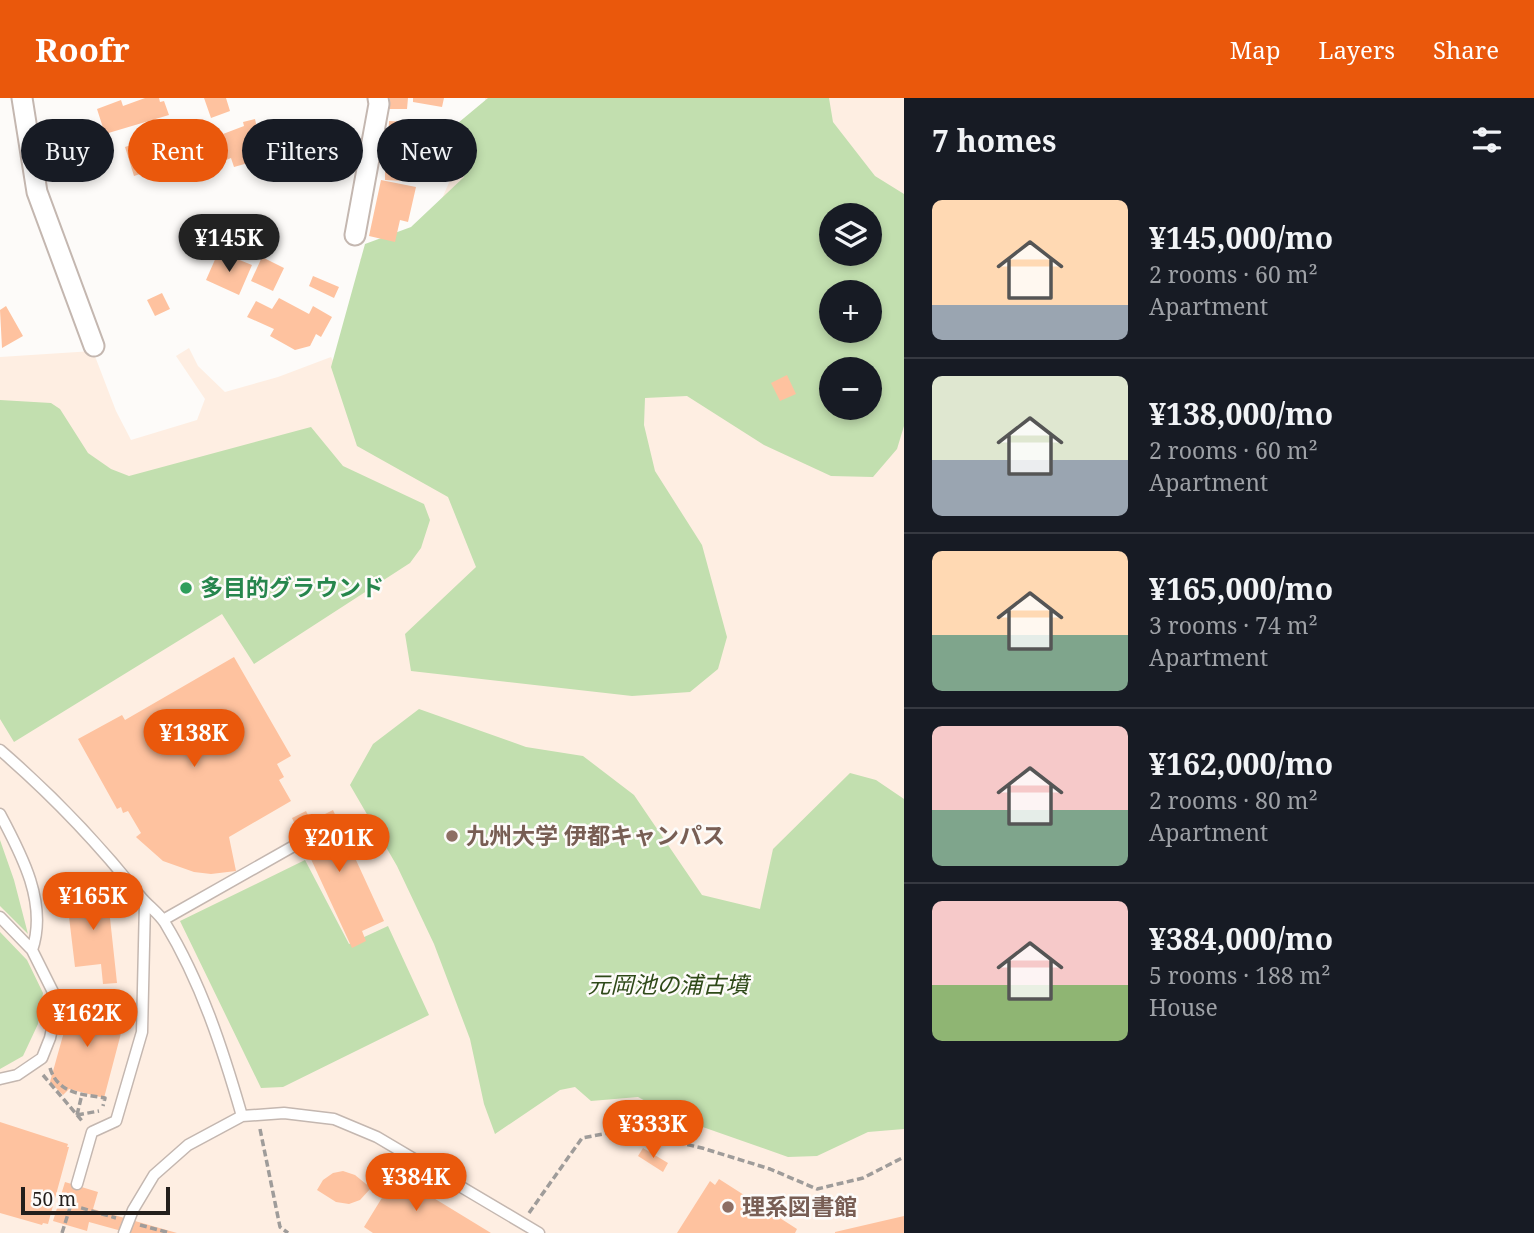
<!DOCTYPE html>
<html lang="en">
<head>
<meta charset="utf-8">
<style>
  :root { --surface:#171b24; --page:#242831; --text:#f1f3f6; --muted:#9ea1a6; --line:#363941; --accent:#ea580c }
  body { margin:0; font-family:"Noto Serif","Noto Sans JP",serif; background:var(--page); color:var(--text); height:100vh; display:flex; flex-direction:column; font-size:26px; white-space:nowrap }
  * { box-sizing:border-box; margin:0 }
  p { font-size:23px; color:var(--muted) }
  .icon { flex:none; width:38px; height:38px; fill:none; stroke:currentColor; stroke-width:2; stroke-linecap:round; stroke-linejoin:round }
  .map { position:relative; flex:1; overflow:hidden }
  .panel { display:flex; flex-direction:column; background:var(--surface); width:630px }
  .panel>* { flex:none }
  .banner { position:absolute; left:21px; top:21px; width:665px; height:63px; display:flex; gap:14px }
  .tools { position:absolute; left:819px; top:105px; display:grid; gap:14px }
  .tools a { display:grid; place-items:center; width:63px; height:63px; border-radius:50%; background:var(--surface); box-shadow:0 4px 10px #0003; font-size:35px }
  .scale { position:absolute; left:21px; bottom:18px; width:149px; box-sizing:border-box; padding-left:7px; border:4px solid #231f1c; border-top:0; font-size:19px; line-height:24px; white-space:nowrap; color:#231f1c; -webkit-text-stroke:5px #fdfbf9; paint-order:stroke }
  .price { position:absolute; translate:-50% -60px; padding:0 16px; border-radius:24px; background:var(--accent); color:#fff; font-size:23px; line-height:46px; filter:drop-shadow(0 2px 4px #0008) }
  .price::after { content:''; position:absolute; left:50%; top:42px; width:21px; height:16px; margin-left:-10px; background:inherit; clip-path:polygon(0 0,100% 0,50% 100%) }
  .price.current { background:#222; color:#fff }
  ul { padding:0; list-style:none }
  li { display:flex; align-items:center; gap:21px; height:175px; padding:0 28px }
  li+li { border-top:2px solid var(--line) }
  li span { display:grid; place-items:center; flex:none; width:196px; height:140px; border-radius:10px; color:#555 }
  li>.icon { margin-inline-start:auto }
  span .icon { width:84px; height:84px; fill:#fffc; stroke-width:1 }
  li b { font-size:30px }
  h2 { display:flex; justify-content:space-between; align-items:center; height:84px; padding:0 28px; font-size:30px }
  .tag { padding:0 24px; border-radius:32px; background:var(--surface); box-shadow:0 4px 10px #0003; font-size:24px; line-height:63px }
  .tag.current { background:var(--accent); color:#fff }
  header { display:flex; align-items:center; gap:42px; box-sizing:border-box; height:98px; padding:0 35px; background:var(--accent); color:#fff }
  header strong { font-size:33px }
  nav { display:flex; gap:38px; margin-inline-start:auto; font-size:24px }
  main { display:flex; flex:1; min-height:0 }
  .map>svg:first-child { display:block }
  .education { fill:#feeee2; fill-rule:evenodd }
  .green { fill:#c2dfaf; fill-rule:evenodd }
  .building { fill:#fec29f }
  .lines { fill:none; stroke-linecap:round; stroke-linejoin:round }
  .lane-casing { stroke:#c4b7b0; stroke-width:13 }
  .street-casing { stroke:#c4b7b0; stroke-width:23 }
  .path { stroke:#9f9c9a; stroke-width:3.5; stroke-dasharray:7 3.5; stroke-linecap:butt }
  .lane { stroke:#fff; stroke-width:10 }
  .street { stroke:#fff; stroke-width:19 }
  .leisure-dot { fill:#2e9e5b; stroke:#fdfbf9; stroke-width:2.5 }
  .education-dot { fill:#8d6e63; stroke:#fdfbf9; stroke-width:2.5 }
  .labels { text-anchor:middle; stroke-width:5; stroke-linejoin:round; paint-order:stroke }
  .leisure-label { font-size:23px; font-weight:bold; fill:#27864d; stroke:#fdfbf9; text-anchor:start }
  .education-label { font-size:23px; font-weight:bold; fill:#785e54; stroke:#fdfbf9; text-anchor:start }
  .park-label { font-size:23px; font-style:italic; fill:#2e4918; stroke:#fdfbf9 }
</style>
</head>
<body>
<header>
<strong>Roofr</strong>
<nav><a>Map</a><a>Layers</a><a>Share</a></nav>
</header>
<main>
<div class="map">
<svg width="904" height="1135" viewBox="0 0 904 1135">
  <rect width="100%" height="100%" fill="#fdfbf9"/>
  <!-- education -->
  <path class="education" d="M485 0H904V1135H0V259L93 253 116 313 131 342 197 322 205 301 176 258 189 250 198 268 225 294 278 279 331 259 370 332 366 176 360 161 432 124 450 82 471 22 485 4ZM831 117H870V156H831ZM831 194H870V233H831ZM831 271H870V310H831Z"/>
  <!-- green -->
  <path class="green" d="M488 0H829L833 24 875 78 904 96V328L897 351 873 379 831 378 764 347 687 298 645 300 644 327 655 373 702 447 727 539 718 571 690 594 632 598 411 573 405 536 476 469 448 399 357 348 331 269 365 146 411 129 464 79 458 25ZM831 117H870V156H831ZM831 194H870V233H831ZM831 271H870V310H831Z
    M0 302 51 305 60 311 88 355 111 371 129 378 311 329 343 368 424 406 430 422 421 450 410 465 254 566 222 516 14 644 0 621Z
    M419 611 526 649 583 658 634 697 702 797 760 811 773 751 850 675 876 682 904 701V1031L868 1034 817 1058 788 1059 677 1020 638 999 591 1003 575 989 560 992 495 1036 484 1006 470 941 434 846 397 768 350 687 373 646Z
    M0 742 14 782 28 836 0 808Z
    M305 762 349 846 388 828 429 917 283 989 261 990 180 823Z
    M0 834 27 862 43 895 38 926 23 958 0 971Z"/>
  <!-- building -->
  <path class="building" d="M145 0H159L160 4 164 3 169 17 105 36 97 11 121 2 123 8Z
    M204 0H226L230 13 211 20Z
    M390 0H408L407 11H389Z
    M413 0H444L442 9 413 4Z
    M255 21 257 30 263 28 273 59 249 69 248 65 234 69 231 60 226 62 222 48 226 47 223 36 244 28 243 24Z
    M389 23 426 25 424 84 385 82V68H391V60H393L394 43H388Z
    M182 36 188 54 192 53 196 64 161 75 159 70 134 78 125 49 149 41 151 46Z
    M381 82 416 89 408 124 400 122 395 144 369 138Z
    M217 157 225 161 227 157 252 167 239 197 206 182Z
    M262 159 284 170 273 193 251 183Z
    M313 178 339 189 334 200 309 188Z
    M162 195 170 211 155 218 147 202Z
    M279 200 309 216 313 208 332 219 321 239 316 236 310 248 295 252 270 238 274 231 247 219 256 203 272 211Z
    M6 208 23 238 2 250 0 212Z
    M787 277 796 296 780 303 771 285Z
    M234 559 291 658 277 666 284 679 279 682 291 703 229 739 236 773 211 776 194 774 163 763 137 740 136 739 141 735 128 713 123 715 121 709 117 711 78 641 122 617 125 622Z
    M333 712 384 823 362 833 366 843 352 850 292 720 306 713 311 723Z
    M106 783 117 885 103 886 101 866 75 869 67 802 95 799 93 785Z
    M74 898 102 906 100 913 125 920 104 1000 69 991 63 997 50 984Z
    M0 1024 68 1046 67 1049H69L48 1126 43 1125 42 1127 0 1115Z
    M643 1050 668 1065 663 1074 638 1058Z
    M343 1073 355 1077 371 1090 360 1102 349 1106 336 1104 317 1092 323 1082 333 1075Z
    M391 1074 491 1135H373L364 1129 388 1090 383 1087Z
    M719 1081 797 1131 795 1135H677L710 1083 715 1087Z
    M65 1084 98 1094 93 1111 177 1135H129L89 1124 87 1133 53 1123Z
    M904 1118V1135H835V1134Z"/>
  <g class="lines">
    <defs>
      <path id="lane" d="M0 652C51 696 98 745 140 798 148 808 159 815 165 825 201 884 223 952 242 1018
        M0 716C22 757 48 806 32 852L58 904 50 940 42 960 17 977 0 981
        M0 819 32 852
        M163 822 299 745
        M77 1086 92 1034 116 1023 142 934 145 804
        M124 1135 133 1112 154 1077 188 1047 242 1018 284 1015 334 1021 377 1039 539 1135"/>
      <path id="street" d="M22 0 37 94 94 248
        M355 137 379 6 378 0"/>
    </defs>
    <!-- lane casing -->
    <use href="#lane" class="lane-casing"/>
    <!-- street casing -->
    <use href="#street" class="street-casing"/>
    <!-- path -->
    <path class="path" d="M72 900 74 896 131 904
      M50 970C58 996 81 996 105 1000L103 1008
      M43 977 83 1024
      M77 1017 99 1013
      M77 1017 82 996
      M260 1031 280 1129 288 1135
      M71 1107 116 1120
      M529 1115 582 1040 624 1032 702 1050 770 1071 817 1091 863 1080 904 1059
      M140 1127 170 1135
      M62 1135 74 1097"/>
    <!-- lane -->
    <use href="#lane" class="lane"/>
    <!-- street -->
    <use href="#street" class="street"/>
  </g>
  <!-- markers -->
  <circle class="leisure-dot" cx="186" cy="490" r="7"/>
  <g class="education-dot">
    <circle cx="452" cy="738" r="7"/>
    <circle cx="728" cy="1109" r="7"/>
  </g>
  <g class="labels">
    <!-- leisure labels -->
    <g class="leisure-label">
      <text x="200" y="498">多目的グラウンド</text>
    </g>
    <!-- education labels -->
    <g class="education-label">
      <text x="466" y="746">九州大学 伊都キャンパス</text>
      <text x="742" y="1117">理系図書館</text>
    </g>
    <!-- park labels -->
    <g class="park-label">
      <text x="668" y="895">元岡池の浦古墳</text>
    </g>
  </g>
</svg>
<div class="tools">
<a><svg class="icon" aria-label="layers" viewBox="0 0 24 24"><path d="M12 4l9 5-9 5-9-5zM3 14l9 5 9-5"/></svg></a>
<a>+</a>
<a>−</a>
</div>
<div class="scale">50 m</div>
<b class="price current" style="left:229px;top:176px">¥145K</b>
<b class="price" style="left:194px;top:671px">¥138K</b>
<b class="price" style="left:339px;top:776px">¥201K</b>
<b class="price" style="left:93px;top:834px">¥165K</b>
<b class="price" style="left:87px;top:951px">¥162K</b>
<b class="price" style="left:653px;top:1062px">¥333K</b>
<b class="price" style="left:416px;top:1115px">¥384K</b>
<div class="banner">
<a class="tag">Buy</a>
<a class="tag current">Rent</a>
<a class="tag">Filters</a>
<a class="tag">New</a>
</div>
</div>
<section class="panel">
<h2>7 homes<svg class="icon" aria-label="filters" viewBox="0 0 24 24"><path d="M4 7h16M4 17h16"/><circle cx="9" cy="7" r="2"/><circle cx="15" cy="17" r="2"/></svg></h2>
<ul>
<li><span style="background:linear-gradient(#ffd9b3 75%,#9aa5b1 0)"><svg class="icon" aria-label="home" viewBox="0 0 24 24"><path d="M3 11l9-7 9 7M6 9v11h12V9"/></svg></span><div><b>¥145,000/mo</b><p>2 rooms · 60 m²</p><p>Apartment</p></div></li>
<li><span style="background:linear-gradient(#dfe7d0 60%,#9aa5b1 0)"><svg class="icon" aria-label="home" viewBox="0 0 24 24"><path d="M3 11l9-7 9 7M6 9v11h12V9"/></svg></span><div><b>¥138,000/mo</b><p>2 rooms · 60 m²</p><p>Apartment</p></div></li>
<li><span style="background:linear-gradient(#ffd9b3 60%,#7fa58c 0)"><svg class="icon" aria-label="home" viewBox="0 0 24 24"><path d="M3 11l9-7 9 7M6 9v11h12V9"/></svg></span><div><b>¥165,000/mo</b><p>3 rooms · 74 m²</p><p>Apartment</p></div></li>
<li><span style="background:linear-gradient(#f6c9c9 60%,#7fa58c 0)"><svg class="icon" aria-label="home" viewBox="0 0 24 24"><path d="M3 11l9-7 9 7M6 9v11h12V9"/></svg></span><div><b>¥162,000/mo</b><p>2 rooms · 80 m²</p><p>Apartment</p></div></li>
<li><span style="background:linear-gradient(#f6c9c9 60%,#8fb573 0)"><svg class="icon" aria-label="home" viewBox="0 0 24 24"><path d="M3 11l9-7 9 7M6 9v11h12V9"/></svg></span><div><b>¥384,000/mo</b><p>5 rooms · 188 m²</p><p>House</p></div></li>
</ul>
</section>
</main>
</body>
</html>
